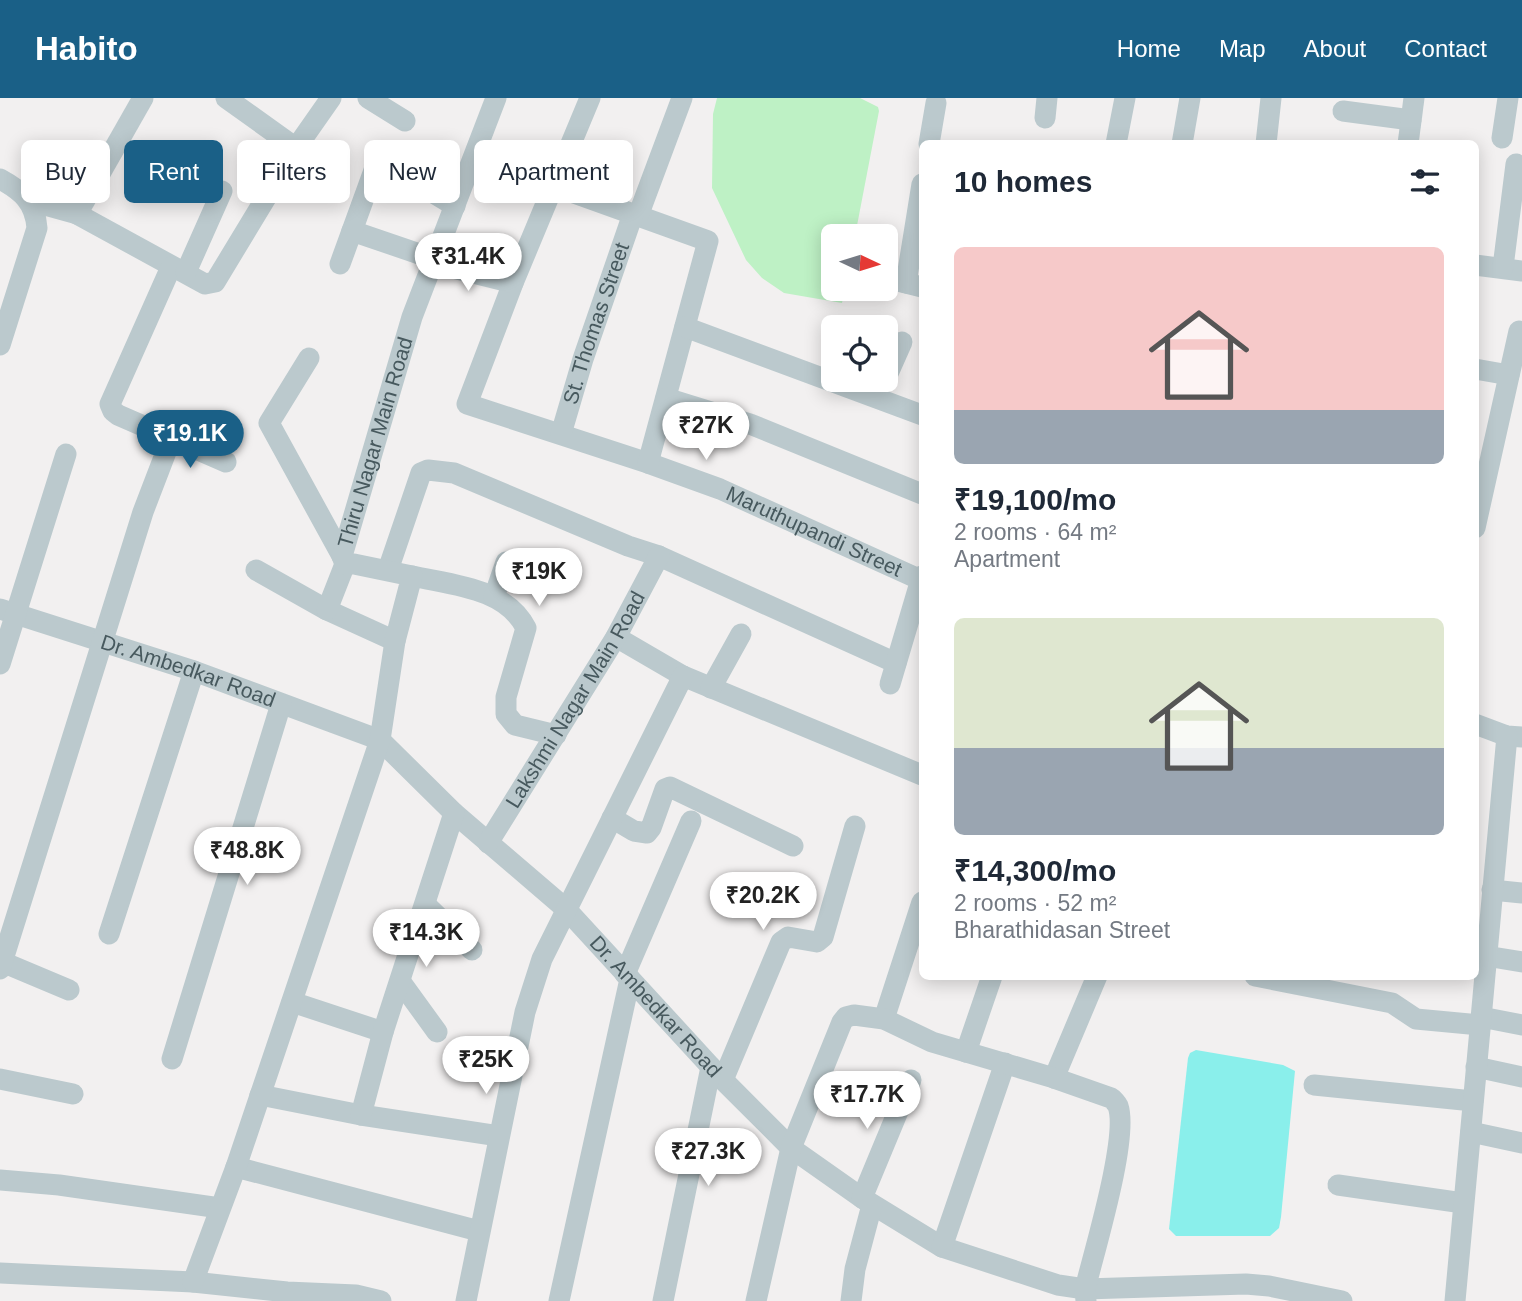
<!DOCTYPE html>
<html lang="en">
<head>
<meta charset="utf-8">
<style>
  :root { --surface:#fff; --page:#f2f2f3; --text:#1f2937; --muted:#747a83; --accent:#1a6087 }
  body { margin:0; font-family:Helvetica,sans-serif; background:var(--page); color:var(--text); height:100vh; display:flex; flex-direction:column; font-size:26px; white-space:nowrap }
  * { box-sizing:border-box; margin:0 }
  p { font-size:23px; color:var(--muted) }
  .icon { flex:none; width:38px; height:38px; fill:none; stroke:currentColor; stroke-width:2; stroke-linecap:round; stroke-linejoin:round }
  .map { position:relative; flex:1; overflow:hidden }
  .sheet { position:absolute; left:919px; top:42px; width:560px; height:840px; display:flex; flex-direction:column; background:var(--surface); border-radius:10px; box-shadow:0 4px 18px #0003 }
  .sheet>* { flex:none }
  .hud { position:absolute; left:21px; top:42px; width:665px; height:63px; display:flex; gap:14px }
  .needle { width:46px; rotate:94deg }
  .fabs { position:absolute; left:821px; top:126px; display:grid; gap:14px }
  .fabs a { display:grid; place-items:center; width:77px; height:77px; border-radius:10px; background:var(--surface); box-shadow:0 4px 18px #0003; font-size:35px }
  .price { position:absolute; translate:-50% -60px; padding:0 16px; border-radius:24px; background:#fff; color:#222; font-size:23px; line-height:46px; filter:drop-shadow(0 2px 4px #0008) }
  .price::after { content:''; position:absolute; left:50%; top:42px; width:21px; height:16px; margin-left:-10px; background:inherit; clip-path:polygon(0 0,100% 0,50% 100%) }
  .price.current { background:var(--accent); color:#fff }
  ul { padding:0; list-style:none }
  li { display:grid; align-content:center; gap:14px; height:371px; padding:0 35px }
  li span { display:grid; place-items:center; height:217px; border-radius:10px; color:#555 }
  li>.icon { margin-inline-start:auto }
  span .icon { width:126px; height:126px; fill:#fffc; stroke-width:1 }
  li b { font-size:30px }
  h2 { display:flex; justify-content:space-between; align-items:center; height:84px; padding:0 35px; font-size:30px }
  .chip { padding:0 24px; border-radius:10px; background:var(--surface); box-shadow:0 4px 18px #0003; font-size:24px; line-height:63px }
  .chip.current { background:var(--accent); color:#fff }
  header { display:flex; align-items:center; gap:42px; box-sizing:border-box; height:98px; padding:0 35px; background:var(--accent); color:#fff }
  header strong { font-size:33px }
  nav { display:flex; gap:38px; margin-inline-start:auto; font-size:24px }
  .map>svg:first-child { display:block }
  .green { fill:#bef1c5 }
  .water { fill:#8aefeb }
  .lines { fill:none; stroke-linecap:round; stroke-linejoin:round }
  .minor { stroke:#bbc9cd; stroke-width:21 }
  .labels { text-anchor:middle; stroke-width:5; stroke-linejoin:round; paint-order:stroke }
  .street-label { font-size:21px; fill:#47595e; stroke:#fff }
</style>
</head>
<body>
<header>
<strong>Habito</strong>
<nav><a>Home</a><a>Map</a><a>About</a><a>Contact</a></nav>
</header>
<div class="map">
<svg width="1522" height="1203" viewBox="0 0 1522 1203">
  <rect width="100%" height="100%" fill="#f2f0f0"/>
  <!-- green -->
  <path class="green" d="M717 0H860L878 9 879 13 855 138H833V191H845L842 205 784 195 762 180 746 162 712 90 713 16Z"/>
  <!-- water -->
  <path class="water" d="M1196 952 1283 967 1295 973 1281 1119 1279 1130 1270 1138H1176L1169 1131 1188 960 1190 955Z"/>
  <g class="lines">
    <!-- minor -->
    <g class="minor">
      <path d="M226 0 296 50"/>
      <path d="M368 0 405 23"/>
      <path id="s1" d="M590 0 513 185 467 306 648 365 720 391 921 482"/>
      <path d="M1343 13 1411 22"/>
      <path d="M1045 20 1047 0"/>
      <path d="M1502 40 1508 0"/>
      <path d="M929 46 936 5"/>
      <path d="M1116 46 1125 0"/>
      <path d="M1182 46 1190 0"/>
      <path d="M1266 46 1271 0"/>
      <path d="M1408 46 1414 0"/>
      <path d="M0 81C22 93 35 104 37 130L0 247"/>
      <path d="M552 87 708 143 648 365"/>
      <path d="M30 103 77 116 205 186 215 184 296 50 331 0"/>
      <path d="M77 116 143 0"/>
      <path d="M638 118 682 0"/>
      <path d="M352 133 434 161"/>
      <path d="M433 165 513 185"/>
      <path d="M340 166 377 64 394 71 455 108"/>
      <path d="M1475 167 1522 173"/>
      <path d="M171 169 110 306 113 313 118 317 226 364"/>
      <path d="M1503 169 1516 66"/>
      <path d="M186 174 222 93"/>
      <path d="M886 180 922 189"/>
      <path d="M906 185 922 86"/>
      <path d="M685 229 922 317"/>
      <path d="M309 260 269 325 342 458"/>
      <path d="M1475 271 1509 277"/>
      <path d="M886 280 902 244"/>
      <path d="M666 300 750 326 922 396"/>
      <path id="s2" d="M561 336 583 261 633 116"/>
      <path d="M1475 430 1519 233"/>
      <path d="M256 472 327 512 395 543"/>
      <path d="M388 472 421 375 428 372 454 375 628 448 659 458 896 565"/>
      <path d="M412 478C452 487 506 490 526 530L506 599V616L515 627 556 637"/>
      <path d="M494 499 506 464"/>
      <path id="s3" d="M0 511 194 573 380 642 454 715 566 811 723 982 791 1050 862 1100 942 1149 1058 1187 1085 1191 1246 1186 1269 1188 1342 1203"/>
      <path d="M327 512 345 466"/>
      <path d="M616 539 683 578 922 677"/>
      <path d="M0 566 66 356"/>
      <path d="M890 586 922 478"/>
      <path d="M711 590 741 536"/>
      <path d="M1475 626 1507 638 1522 639"/>
      <path d="M612 720 634 733 647 735 651 730 665 691 670 689 793 748"/>
      <path id="s4" d="M488 745 616 539 659 458"/>
      <path d="M1492 792 1522 795"/>
      <path d="M425 806 472 852"/>
      <path d="M109 836 194 573"/>
      <path d="M1486 858 1522 864"/>
      <path d="M0 863 69 892"/>
      <path d="M0 871 143 414 171 341"/>
      <path d="M625 876 691 723"/>
      <path d="M1255 878 1392 905 1416 921 1480 927"/>
      <path d="M400 883 437 934"/>
      <path d="M292 904 383 934"/>
      <path d="M1481 919 1522 927"/>
      <path d="M884 921 922 804"/>
      <path d="M966 954 992 878"/>
      <path d="M172 961 281 606"/>
      <path d="M1476 969 1522 979"/>
      <path d="M1054 980 1097 878"/>
      <path d="M0 981 73 996"/>
      <path d="M723 982 781 844 788 839 817 844 823 839 855 728"/>
      <path d="M1314 987 1473 1003"/>
      <path d="M260 997 361 1017 499 1038"/>
      <path d="M361 1017 383 934 454 715"/>
      <path d="M1471 1034 1522 1045"/>
      <path d="M236 1069 479 1133"/>
      <path d="M0 1082 59 1087 220 1110"/>
      <path d="M1338 1087 1463 1105"/>
      <path d="M862 1100 911 982"/>
      <path d="M942 1149 1005 965"/>
      <path d="M0 1175 193 1184 287 1194 356 1197 381 1203"/>
      <path id="s5" d="M193 1184 236 1069 380 642 395 543 412 478 354 466H345L342 458 412 219 496 0"/>
      <path d="M466 1203 525 914 542 861 683 578"/>
      <path d="M559 1203 630 881"/>
      <path d="M663 1203 711 969"/>
      <path d="M756 1203 791 1050 842 924 846 919 854 917 884 921 932 944 1054 980 1111 1000C1113 1001 1117 1006 1118 1008 1129 1039 1094 1154 1085 1191L1086 1203"/>
      <path d="M851 1203 855 1171 872 1107"/>
      <path d="M1455 1203 1507 638"/>
    </g>
  </g>
  <g class="labels">
    <!-- street labels -->
    <g class="street-label">
      <text dy="7" stroke="none"><textPath href="#s2" startOffset="116">St. Thomas Street</textPath></text>
      <text dy="7" stroke="none"><textPath href="#s5" startOffset="936">Thiru Nagar Main Road</textPath></text>
      <text dy="7" stroke="none"><textPath href="#s1" startOffset="700">Maruthupandi Street</textPath></text>
      <text dy="7" stroke="none"><textPath href="#s3" startOffset="198">Dr. Ambedkar Road</textPath></text>
      <text dy="7" stroke="none"><textPath href="#s4" startOffset="168">Lakshmi Nagar Main Road</textPath></text>
      <text dy="7" stroke="none"><textPath href="#s3" startOffset="786">Dr. Ambedkar Road</textPath></text>
    </g>
  </g>
</svg>
<div class="fabs">
<a><svg class="needle" viewBox="-14 -14 28 28"><path d="M0-13l5 13h-10z" fill="#e53935"/><path d="M0 13l5-13h-10z" fill="#747a83"/></svg></a>
<a><svg class="icon" aria-label="locate" viewBox="0 0 24 24"><circle cx="12" cy="12" r="6"/><path d="M12 2v4M12 18v4M2 12h4M18 12h4"/></svg></a>
</div>
<b class="price" style="left:468px;top:195px">₹31.4K</b>
<b class="price" style="left:706px;top:364px">₹27K</b>
<b class="price current" style="left:190px;top:372px">₹19.1K</b>
<b class="price" style="left:539px;top:510px">₹19K</b>
<b class="price" style="left:247px;top:789px">₹48.8K</b>
<b class="price" style="left:763px;top:834px">₹20.2K</b>
<b class="price" style="left:426px;top:871px">₹14.3K</b>
<b class="price" style="left:486px;top:998px">₹25K</b>
<b class="price" style="left:867px;top:1033px">₹17.7K</b>
<b class="price" style="left:708px;top:1090px">₹27.3K</b>
<div class="hud">
<a class="chip">Buy</a>
<a class="chip current">Rent</a>
<a class="chip">Filters</a>
<a class="chip">New</a>
<a class="chip">Apartment</a>
</div>
<section class="sheet">
<h2>10 homes<svg class="icon" aria-label="filters" viewBox="0 0 24 24"><path d="M4 7h16M4 17h16"/><circle cx="9" cy="7" r="2"/><circle cx="15" cy="17" r="2"/></svg></h2>
<ul>
<li><span style="background:linear-gradient(#f6c9c9 75%,#9aa5b1 0)"><svg class="icon" aria-label="home" viewBox="0 0 24 24"><path d="M3 11l9-7 9 7M6 9v11h12V9"/></svg></span><div><b>₹19,100/mo</b><p>2 rooms · 64 m²</p><p>Apartment</p></div></li>
<li><span style="background:linear-gradient(#dfe7d0 60%,#9aa5b1 0)"><svg class="icon" aria-label="home" viewBox="0 0 24 24"><path d="M3 11l9-7 9 7M6 9v11h12V9"/></svg></span><div><b>₹14,300/mo</b><p>2 rooms · 52 m²</p><p>Bharathidasan Street</p></div></li>
</ul>
</section>
</div>
</body>
</html>
